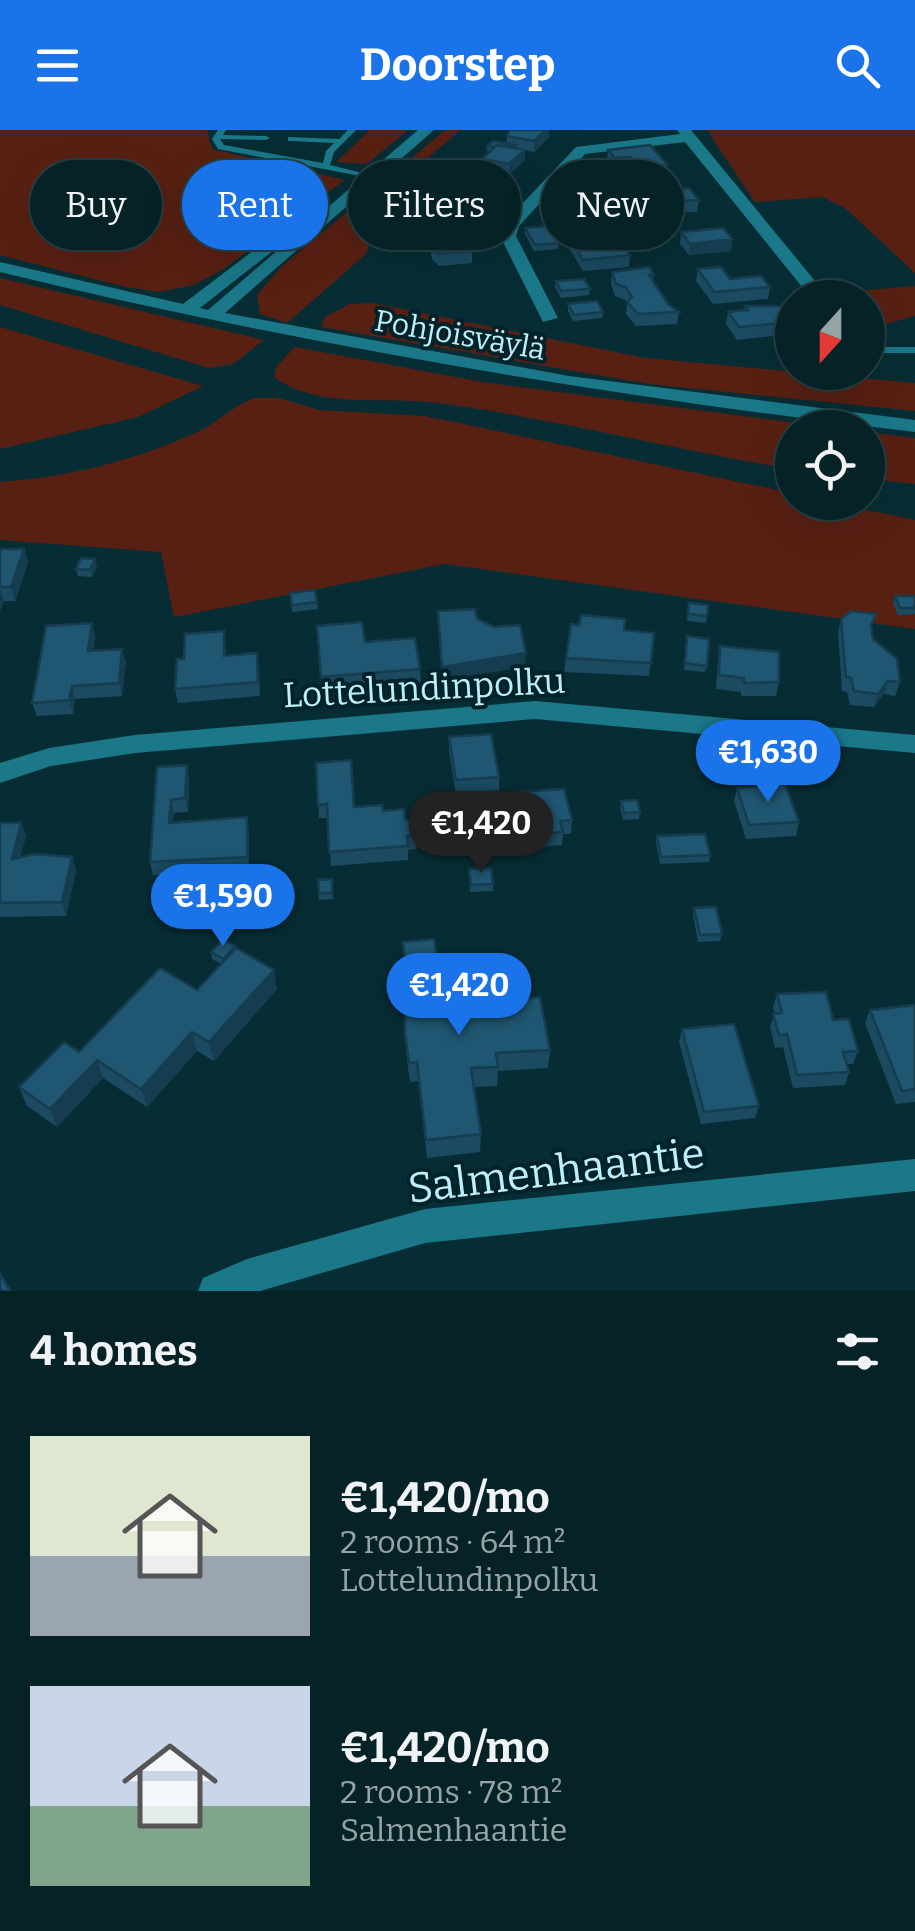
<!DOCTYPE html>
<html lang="en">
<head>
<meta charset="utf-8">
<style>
  :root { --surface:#052227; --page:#0e2a2f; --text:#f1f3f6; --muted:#97a4a7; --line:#263f44; --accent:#1a73e8 }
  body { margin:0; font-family:Bitter,serif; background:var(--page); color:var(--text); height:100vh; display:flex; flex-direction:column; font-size:38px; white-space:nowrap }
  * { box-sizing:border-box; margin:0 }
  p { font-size:32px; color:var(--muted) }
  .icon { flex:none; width:55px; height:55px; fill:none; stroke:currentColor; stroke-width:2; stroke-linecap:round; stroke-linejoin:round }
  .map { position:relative; height:1161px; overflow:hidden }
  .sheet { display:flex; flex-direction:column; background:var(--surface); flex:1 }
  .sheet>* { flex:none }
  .top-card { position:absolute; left:30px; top:30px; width:855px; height:90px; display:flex; gap:20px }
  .needle { width:65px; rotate:201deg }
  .fabs { position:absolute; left:775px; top:150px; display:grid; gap:20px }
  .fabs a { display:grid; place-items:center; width:110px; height:110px; border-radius:50%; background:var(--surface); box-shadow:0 10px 40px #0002,0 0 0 2px var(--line); font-size:50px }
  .price { position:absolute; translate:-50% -85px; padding:0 22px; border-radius:35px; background:var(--accent); color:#fff; font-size:32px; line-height:65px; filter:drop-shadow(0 2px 5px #0008) }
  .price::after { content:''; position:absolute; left:50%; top:60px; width:30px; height:22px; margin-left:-15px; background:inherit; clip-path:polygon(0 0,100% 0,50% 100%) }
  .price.active { background:#222; color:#fff }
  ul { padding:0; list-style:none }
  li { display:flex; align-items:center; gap:30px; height:250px; padding:0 30px }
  li span { display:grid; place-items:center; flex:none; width:280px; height:200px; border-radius:0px; color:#555 }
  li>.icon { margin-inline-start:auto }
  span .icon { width:120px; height:120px; fill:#fffc; stroke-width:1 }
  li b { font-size:42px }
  h2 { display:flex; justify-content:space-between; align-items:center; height:120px; padding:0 30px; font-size:42px }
  .pill { padding:0 35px; border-radius:45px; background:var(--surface); box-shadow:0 10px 40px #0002,0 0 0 2px var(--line); font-size:35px; line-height:90px }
  .pill.active { background:var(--accent); color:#fff }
  header { display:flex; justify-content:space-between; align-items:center; height:130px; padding:0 30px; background:var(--accent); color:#fff; font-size:45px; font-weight:700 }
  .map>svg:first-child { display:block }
  .green { fill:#582013 }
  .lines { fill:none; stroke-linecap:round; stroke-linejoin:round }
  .lane { fill:#1a7889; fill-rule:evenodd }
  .street { fill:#1a7889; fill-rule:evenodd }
  .secondary { fill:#1a7889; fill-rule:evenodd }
  .wall { fill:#1b4a61 }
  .shaded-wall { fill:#163c4f }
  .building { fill:#1f5671; stroke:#163c4f; stroke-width:2.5 }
  .labels { text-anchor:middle; stroke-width:8; stroke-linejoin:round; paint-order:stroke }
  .far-street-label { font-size:30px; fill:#bdeffb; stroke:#00232a }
  .street-label { font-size:35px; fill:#bdeffb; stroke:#00232a }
  .near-street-label { font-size:42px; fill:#bdeffb; stroke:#00232a }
</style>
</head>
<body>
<header><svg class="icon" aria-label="menu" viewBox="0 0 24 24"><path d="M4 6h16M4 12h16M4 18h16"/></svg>Doorstep<svg class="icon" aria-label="search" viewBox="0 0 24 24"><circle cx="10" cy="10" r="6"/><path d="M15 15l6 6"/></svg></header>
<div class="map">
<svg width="915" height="1161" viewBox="0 0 915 1161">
  <rect width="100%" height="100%" fill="#072d34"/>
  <!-- green -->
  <path class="green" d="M0 0H207L212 19 345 50 222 140 193 155 160 162 126 157 0 125Z
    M370 0H408L367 34 336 32Z
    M445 0H461L386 63 366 124 287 193 260 184 257 165 281 137Z
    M707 0H915V143L845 78 822 67 755 72Z
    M0 148 264 210 233 234 209 238 0 175Z
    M915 156V186L868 199V168L836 167 833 163Z
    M373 173 645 228 915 253V281L649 254 321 197 325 187 350 174Z
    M0 197 203 256 138 287 0 319Z
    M295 217 482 252 828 297 792 298V339C674 320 557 289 438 273 386 266 318 280 274 247L276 237Z
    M255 268H279L319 280 425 286 792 363V372L834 373 915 390V499L445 434 174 487 161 422 0 410V352C64 348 137 330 195 303 217 294 231 276 255 268Z
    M868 302 915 308V354L868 349Z"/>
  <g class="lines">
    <!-- lane -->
    <path class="lane" d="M218 0H226L223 5 266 6 270 8 266 10 220 9 224 15 323 33 326 21 334 13 291 11H288V7L339 9 348 0H356L334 22 330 35 375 46 371 48 218 19 212 9Z
      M868 217H915V223H868Z"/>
    <!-- street -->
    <path class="street" d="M677 0H691L829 168H811L685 12 585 24 519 96 516 106 558 188 543 192 500 106 505 92 576 17 680 4Z
      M535 571 915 605V623L535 589 135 623 51 636 0 653V633L49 618 135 605Z
      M915 1029V1061L425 1113 260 1161H198L203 1148 247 1129 425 1079Z"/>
    <!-- secondary -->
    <path class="secondary" d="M418 0H434L225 183 569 246 915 290V302C606 266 301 215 0 142V132L183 174 262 114H274V120L200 178 208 180Z"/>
  </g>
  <!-- wall -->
  <path class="wall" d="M507 6 549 7 534 22 525 20V30L509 45 490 42 499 55 482 72 462 68 465 81 459 100 472 121V133L439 136 432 129 429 113 415 114 412 101 426 99V93H424V82L432 68V65L454 62 453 55 460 44V40L481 37 482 29 489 22 487 21V16L507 13Z
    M608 20 667 34 666 45 639 48 630 38 614 39 607 31Z
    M628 64 699 70 697 82 633 84 627 75Z
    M547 67 607 90 606 97 630 125 629 137 583 141 566 113V105H561L546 79Z
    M525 98 559 113 558 119 534 121 525 104Z
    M681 102 732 109 731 121 689 125 680 114Z
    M698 139 730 149 770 157 768 169 713 174 696 151Z
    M612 142 654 145 653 152 668 174 679 182 677 194 636 196 626 184 627 172 625 170 615 166 611 154Z
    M556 151 590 159 589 165 561 168 555 157Z
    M568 174 603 182 602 188 573 191 568 181Z
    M745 176 792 186V204L737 210 726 194 728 182 744 180Z
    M0 419H24L28 432 15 471H4L0 481Z
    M97 436 92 447 78 446 76 439Z
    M315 460 318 479 292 482 290 463Z
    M895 466H915V484L898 485 893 473Z
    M689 473 708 475 706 493 687 491Z
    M841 489 872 500 873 509 900 552 895 566 884 564 874 577 850 575 847 562 842 561 838 502Z
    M92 493 95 507 93 521 126 532 122 566 75 569 73 584 37 586 32 573Z
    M317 496 365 512 420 539 421 553 323 561Z
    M224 501 226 525 259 536 260 566 178 573 175 559 184 529Z
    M654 503 649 546 564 542 566 528Z
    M687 506 707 536 705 542 684 540Z
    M720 516 779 552 776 566H741V562L716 559 718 530Z
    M449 607 499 647V660L456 664 449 621Z
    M316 633 354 677 383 681 405 689 421 706 416 719 408 720V730L331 736 328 688H319Z
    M157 637 189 649 188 682 174 683 173 692 249 700V740L153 745 150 732Z
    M737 658 799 692 796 706 746 709 734 671Z
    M471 665 572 690 571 704H563L562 715 490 722 488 713 477 714 471 679Z
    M621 671 640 682 639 689 623 690 620 678Z
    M0 693H21L26 706 20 727H72L76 741 66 786 0 787Z
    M657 706 710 725 709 732 660 734 656 713Z
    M469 739 493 754V761L470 762Z
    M332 749 333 769 319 770 318 750Z
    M694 778 722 804 720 811 698 812 693 785Z
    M403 812 437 828 465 862V874L550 920 548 938 498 941 497 956 474 957 481 1004 480 1022 427 1028 418 951 410 952 406 923 405 866H408Z
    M235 816 236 818 277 859 214 931 197 921 147 977 103 948 57 997 27 976 19 957 79 922 197 860 221 834 212 829 211 822Z
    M777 864 833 890 858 921 853 934H847L849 942 845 955 793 958 783 917 775 918 770 897 775 884 773 877Z
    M915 875V972L896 974 865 893 870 880Z
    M682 899 759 976 755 988 701 994 679 912Z"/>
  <!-- shaded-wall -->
  <path class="shaded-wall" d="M545 0H549V7L534 22V11Z
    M525 20V30L509 45V34Z
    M631 27 630 38 614 39 615 28Z
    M667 34 666 45 639 48 640 37Z
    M500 44 499 55 482 72V60Z
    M465 70V81L459 101V90Z
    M732 109 731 121 689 125 690 114Z
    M24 419 28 432 15 471 11 457Z
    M95 429 97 436 92 447 90 440Z
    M0 459 4 471 0 481Z
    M92 493 95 507 91 535 88 521Z
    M122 519 126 532 122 566 119 553Z
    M526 523 525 537 442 550V537Z
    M888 551 884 564 874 577 878 564Z
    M72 556 75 569 73 584 69 570Z
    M187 635 189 649 188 682 185 668Z
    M171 670 174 683 172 706 169 693Z
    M247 687 249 700V740L247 727Z
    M21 693 26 706 16 742 12 729Z
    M420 693 421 706 416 719V705Z
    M72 727 76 741 66 786 62 772Z
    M274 840 277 859 214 931 209 912Z
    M192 902 197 921 147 977 141 959Z
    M97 930 103 948 57 997 50 979Z"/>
  <!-- building -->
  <path class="building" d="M510 0H545L534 11 507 6Z
    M493 11 516 15 513 17 497 15 495 17 487 16Z
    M497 15 525 20 509 34 482 29Z
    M650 15 667 34 640 37 631 27 615 28 608 20Z
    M467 34 490 38 486 42 471 39 466 41 460 40Z
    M471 39 500 44 482 60 453 55 459 44Z
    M689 58 699 70 634 73 628 64Z
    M439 59 462 64 457 69 432 65Z
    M590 64 607 90 562 94 547 67Z
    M432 68 465 70 459 90 426 88 428 82H424Z
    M549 96 559 113 535 115 525 98Z
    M611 97 630 125 583 130 566 101Z
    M723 98 732 109 690 114 681 102Z
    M439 99 440 102 429 103 430 107 415 108 412 101Z
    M462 100 472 121 438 124 431 118 429 103Z
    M649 137 654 145H649L668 174 679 182 638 184 627 172 632 167 626 157 616 154 612 142Z
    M721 137 730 149 761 146 770 157 714 162 698 139Z
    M584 149 590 159 561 161 556 151Z
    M597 171 603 182 574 185 568 174Z
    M745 176H785L792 186V192L739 197 728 182 748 180Z
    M0 419H24L11 457H0Z
    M81 428 95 429 90 440 76 439Z
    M315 460 317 472 292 475 290 463Z
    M895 466H915V478H900Z
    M689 473 708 475 707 486 688 484Z
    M475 479 477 489 494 497 520 495 526 523 442 537 438 481Z
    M851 481 876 484 871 495 873 509 897 529 900 552 888 551 878 564 854 561 851 548 846 547 841 489Z
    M581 485 625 489 624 500 654 503 651 533 566 528 571 494 579 495Z
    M362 492 365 512 415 508 420 539 321 547 317 496Z
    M92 493 88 521 122 519 119 553 72 556 69 570 32 573 46 496Z
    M224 501V526L257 523 258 552 175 559 177 529H184L185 504Z
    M687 506 709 509 707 536 685 533Z
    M720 516 779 522V552L744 553V548L719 545Z
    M491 604 499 647 456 650 449 607Z
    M351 630 354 677 382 675 383 681 404 679 405 689 420 693 416 705 407 706 408 716 329 722 327 674 318 675 316 633Z
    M187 635 185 668 171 670 169 693 247 687V727L150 732 157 637Z
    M785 654 799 692 749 695 737 658Z
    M564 659 572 690 560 691 563 702 490 708 488 699 477 700 471 665Z
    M637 670 640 682 624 683 621 671Z
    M0 693H21L12 729 35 724 72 727 62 772 0 773Z
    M705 704 710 725 661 727 657 706Z
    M491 738 493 754 471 755 469 739Z
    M332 749V763H319L318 750Z
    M716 777 722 804 700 805 694 778Z
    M223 809 235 816 224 829 211 822Z
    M434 809 437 828 459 825 465 862 456 863V875L540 867 550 920 496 923 498 937 471 938 481 1004 426 1010 417 932 409 933 405 904V866H409L403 812Z
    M236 818 274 840 209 912 192 902 141 959 97 930 50 979 19 957 64 912 79 922 160 838 197 860Z
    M826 862 833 890 849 889 858 921 843 922 849 942 797 945 787 904 779 905 773 884 782 883 777 864Z
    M915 875V959L902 961 870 880Z
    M734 894 759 976 704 982 682 899Z
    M0 1144 10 1160 9 1161H0Z"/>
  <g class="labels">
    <!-- far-street labels -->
    <g class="far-street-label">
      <text transform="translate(460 205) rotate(10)" y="10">Pohjoisväylä</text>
    </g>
    <!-- street labels -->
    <g class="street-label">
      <text transform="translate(424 558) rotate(-3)" y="12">Lottelundinpolku</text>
    </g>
    <!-- near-street labels -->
    <g class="near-street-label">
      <text transform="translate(556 1040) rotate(-7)" y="15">Salmenhaantie</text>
    </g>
  </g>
</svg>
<div class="fabs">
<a><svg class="needle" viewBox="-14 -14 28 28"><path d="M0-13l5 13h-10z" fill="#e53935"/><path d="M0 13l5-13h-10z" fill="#97a4a7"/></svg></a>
<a><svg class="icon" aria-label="locate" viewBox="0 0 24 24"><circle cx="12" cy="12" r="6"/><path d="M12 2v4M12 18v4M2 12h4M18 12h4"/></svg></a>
</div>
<b class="price" style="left:768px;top:675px">€1,630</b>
<b class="price active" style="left:481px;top:746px">€1,420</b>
<b class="price" style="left:223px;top:819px">€1,590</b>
<b class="price" style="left:459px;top:908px">€1,420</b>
<div class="top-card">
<a class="pill">Buy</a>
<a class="pill active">Rent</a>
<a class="pill">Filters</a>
<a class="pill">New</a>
</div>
</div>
<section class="sheet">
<h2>4 homes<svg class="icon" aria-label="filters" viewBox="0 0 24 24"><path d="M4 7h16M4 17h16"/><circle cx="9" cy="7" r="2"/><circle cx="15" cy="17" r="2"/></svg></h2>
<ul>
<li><span style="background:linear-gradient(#dfe7d0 60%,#9aa5b1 0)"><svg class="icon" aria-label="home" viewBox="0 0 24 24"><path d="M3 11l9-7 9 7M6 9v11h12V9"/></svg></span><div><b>€1,420/mo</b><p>2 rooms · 64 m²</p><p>Lottelundinpolku</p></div></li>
<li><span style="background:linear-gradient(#c9d6e8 60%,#7fa58c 0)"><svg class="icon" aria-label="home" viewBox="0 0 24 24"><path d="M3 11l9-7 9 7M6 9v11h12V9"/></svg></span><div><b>€1,420/mo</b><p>2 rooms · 78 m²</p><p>Salmenhaantie</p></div></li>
</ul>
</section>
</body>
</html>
